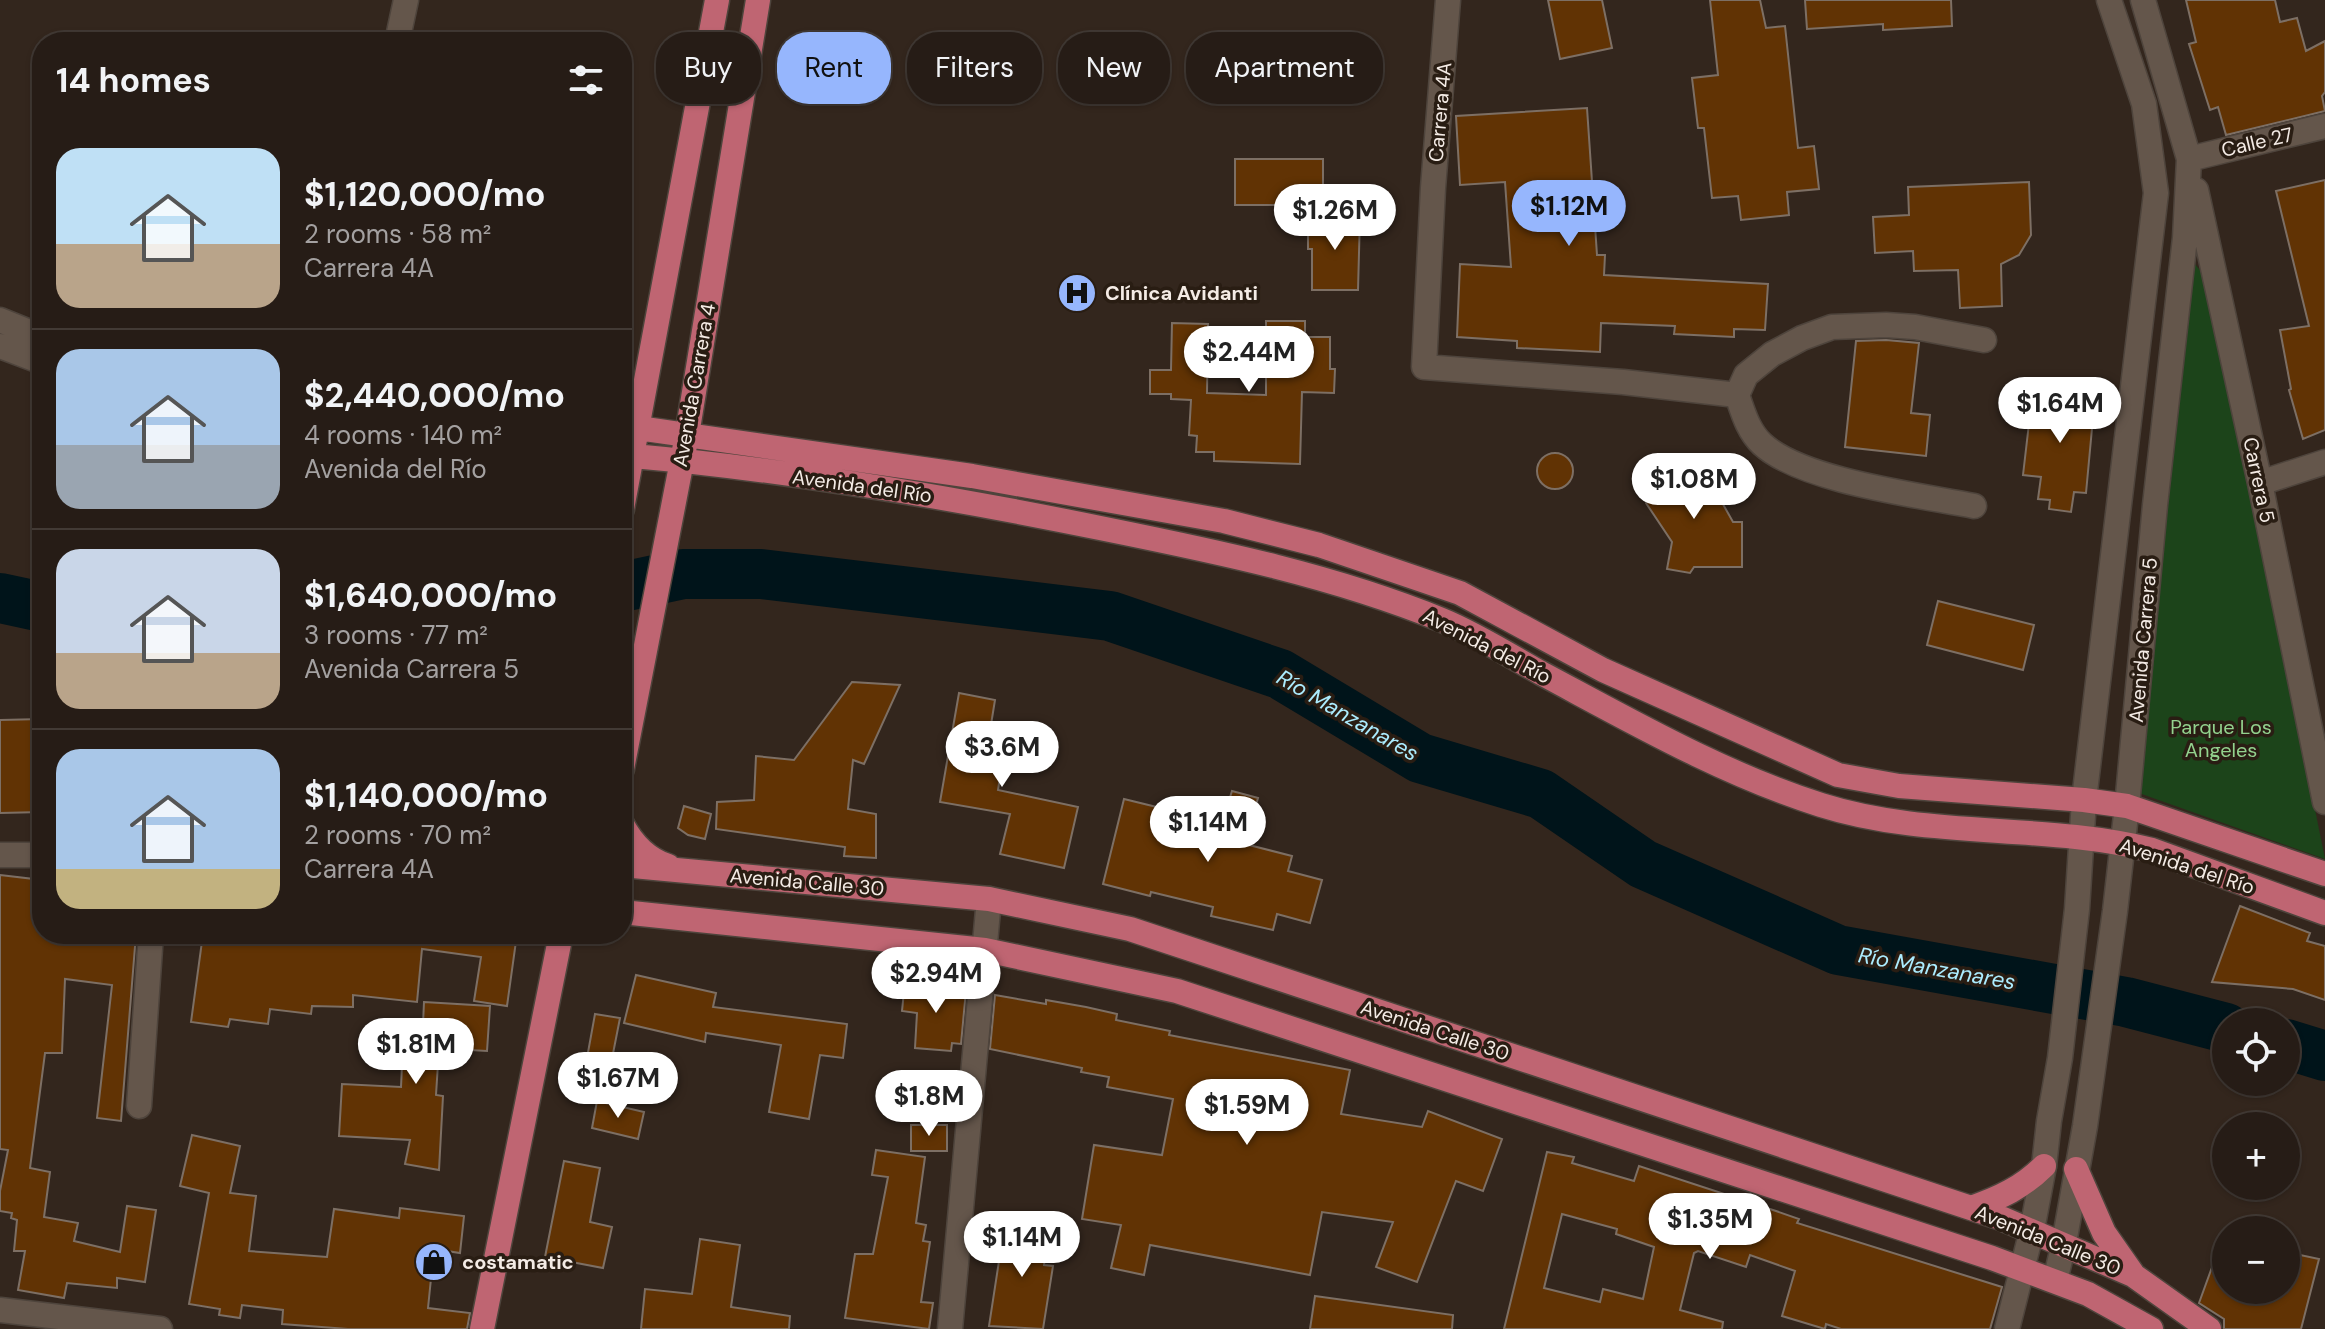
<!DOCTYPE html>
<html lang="en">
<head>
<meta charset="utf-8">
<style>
  :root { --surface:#261c16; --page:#2e251f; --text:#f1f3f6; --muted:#a4a1a1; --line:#423a35; --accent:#96b6fd }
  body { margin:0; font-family:"DM Sans",sans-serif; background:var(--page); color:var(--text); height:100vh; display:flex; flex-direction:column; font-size:30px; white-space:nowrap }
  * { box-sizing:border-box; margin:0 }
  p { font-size:26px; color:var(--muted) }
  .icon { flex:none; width:44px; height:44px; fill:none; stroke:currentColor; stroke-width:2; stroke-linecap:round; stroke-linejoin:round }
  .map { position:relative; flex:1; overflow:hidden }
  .details { position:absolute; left:32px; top:32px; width:600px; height:912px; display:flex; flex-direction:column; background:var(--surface); border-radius:32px; box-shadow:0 2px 6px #0004,0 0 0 2px var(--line) }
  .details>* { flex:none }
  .guide { position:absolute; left:656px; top:32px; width:760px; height:72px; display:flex; gap:16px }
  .controls { position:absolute; left:2212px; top:1008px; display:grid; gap:16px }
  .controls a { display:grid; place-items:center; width:88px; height:88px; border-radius:50%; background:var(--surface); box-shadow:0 2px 6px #0004,0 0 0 2px var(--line); font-size:40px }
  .price { position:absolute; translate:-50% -68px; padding:0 18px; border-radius:28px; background:#fff; color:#222; font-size:26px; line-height:52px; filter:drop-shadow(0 2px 4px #0008) }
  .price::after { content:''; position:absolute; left:50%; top:48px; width:24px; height:18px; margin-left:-12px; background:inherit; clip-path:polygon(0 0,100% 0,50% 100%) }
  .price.current { background:var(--accent); color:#111 }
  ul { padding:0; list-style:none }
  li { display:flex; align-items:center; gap:24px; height:200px; padding:0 24px }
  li+li { border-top:2px solid var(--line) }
  li span { display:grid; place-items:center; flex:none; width:224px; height:160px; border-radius:24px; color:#555 }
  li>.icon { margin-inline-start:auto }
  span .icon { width:96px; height:96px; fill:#fffc; stroke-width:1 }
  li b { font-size:34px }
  h2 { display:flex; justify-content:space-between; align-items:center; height:96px; padding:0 24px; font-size:34px }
  .chip { padding:0 28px; border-radius:32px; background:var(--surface); box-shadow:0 2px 6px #0004,0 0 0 2px var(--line); font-size:28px; line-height:72px }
  .chip.current { background:var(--accent); color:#111 }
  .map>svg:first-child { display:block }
  .green { fill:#1c441a }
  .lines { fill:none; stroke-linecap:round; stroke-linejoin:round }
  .river { stroke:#00141a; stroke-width:50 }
  .building { fill:#613304; stroke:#7d6f64; stroke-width:2; fill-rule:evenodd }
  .minor-casing { stroke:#4e443c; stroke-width:27 }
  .major-casing { stroke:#4e443c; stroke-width:27 }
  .minor { stroke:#64564b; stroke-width:24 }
  .major { stroke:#bf6572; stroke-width:24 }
  .labels { text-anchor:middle; stroke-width:7; stroke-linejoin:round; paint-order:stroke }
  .street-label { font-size:20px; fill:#f4ebe5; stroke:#291d13 }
  .poi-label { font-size:20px; font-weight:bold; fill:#f4ebe5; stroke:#291d13; text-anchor:start }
  .park-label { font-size:20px; fill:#93d28e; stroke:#291d13 }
  .water-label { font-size:22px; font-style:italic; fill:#acecfe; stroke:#291d13 }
</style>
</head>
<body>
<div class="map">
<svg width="2325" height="1329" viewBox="0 0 2325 1329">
  <rect width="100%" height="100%" fill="#33261d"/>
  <!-- green -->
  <path class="green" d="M2195 264 2209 282 2325 859 2136 792Z"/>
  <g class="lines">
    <!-- river -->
    <path class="river" d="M622 587 683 574H761L1110 616 1280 674 1420 758 1541 794 1643 864 1838 950 2126 1002 2226 1028
      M0 598 42 607
      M2286 1044 2325 1056"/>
  </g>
  <!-- building -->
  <path class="building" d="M1548 0H1602L1612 48 1560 59Z
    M1710 0H1760L1766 28 1785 26 1798 148 1814 146 1819 189 1787 192 1789 215 1741 220 1738 196 1712 198 1704 128H1698L1692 78 1718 75Z
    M1805 0H1951L1952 26 1883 30V24L1807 29Z
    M2186 0H2275L2280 22 2297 18 2306 51 2325 41V92L2322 96 2325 111 2226 135 2218 107 2210 110 2189 44 2196 42Z
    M1587 108 1597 255H1605L1604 275 1768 284 1765 330 1734 329V337L1674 334 1675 326 1601 323 1600 352 1517 348V341L1457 337 1460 264 1511 267 1505 182 1460 185 1456 116Z
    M1235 159H1323V205H1235Z
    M2325 180V430L2303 439 2289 390 2291 389 2280 330 2309 326 2276 191Z
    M2029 182 2031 235 2019 255 2001 264 2002 306 1960 308 1958 270 1914 271 1913 251 1875 253 1873 217 1909 215 1908 187Z
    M1308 215 1360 216 1358 290H1312V249H1308Z
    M1266 321H1305V337H1330V369H1335L1334 393 1302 392 1300 464 1214 461V452H1196L1197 436 1189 435 1191 400 1171 399V394H1150V370H1171L1172 323 1208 324 1207 393 1266 395Z
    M1886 340 1919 343 1911 413 1930 415 1926 456 1845 447 1856 341Z
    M2033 389 2095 396 2086 493 2074 492 2071 512 2049 509 2050 500 2038 499 2041 477 2023 475Z
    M1537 471a18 18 0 1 1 36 0a18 18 0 1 1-36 0Z
    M1659 461 1704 475 1705 482 1715 490 1733 522H1742V567H1694L1690 573 1667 569 1672 542 1646 503Z
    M1938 601 2034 625 2023 670 1927 645Z
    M852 682 900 685 864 764 853 760 848 809 876 814V858L844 856 845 847 716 829 717 802 754 800 756 756 794 760Z
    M959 693 995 700 988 743 1005 746 998 790 1078 807 1064 868 1000 854 1010 814 940 802Z
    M42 719V812L0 813V720Z
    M1232 791 1258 798 1245 844 1292 856 1288 871 1322 880 1310 923 1277 914 1273 930 1211 916 1213 907 1151 892 1150 896 1103 884 1124 799 1222 823Z
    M684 806 711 814 705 839 688 835 678 828Z
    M0 875 42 880V934H136L121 1121 97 1118 112 985 65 979 62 1053H45L30 1168 50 1172 44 1217 78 1223 74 1241 120 1252 127 1206 156 1210 145 1282 117 1278V1288L67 1283 64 1298 18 1290 25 1251H14L17 1220 11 1218 12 1213 0 1211V1191L8 1150 0 1149Z
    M2240 906 2310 933 2307 941 2325 946V1000L2293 989 2212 982Z
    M203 934H517L507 1006 474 1001 481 957 422 949 417 1002 353 995V1007L312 1006 311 1014 270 1009 268 1024 230 1019 228 1027 191 1022Z
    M636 975 716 993 713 1007 847 1024 843 1058 820 1055 809 1119 769 1112 781 1045 706 1033 705 1042 624 1023Z
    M905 982 966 990 961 1044 952 1043 951 1051 915 1048 917 1013 902 1011Z
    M995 995 1046 1004V1000L1086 1007 1117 1014 1116 1020 1170 1031 1169 1035 1350 1070 1341 1114 1422 1127 1428 1111 1502 1139 1483 1191 1456 1181 1417 1282 1376 1267 1393 1222 1322 1212 1310 1275 1150 1245 1144 1275 1111 1268 1121 1225 1082 1219 1094 1145 1162 1155 1173 1099 1107 1087 1109 1077 1081 1072 1082 1068 990 1049Z
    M424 1002 490 1006 487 1051 433 1048H439L436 1095 443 1096 439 1170 405 1164 410 1140 339 1136 342 1084 401 1087 403 1045 422 1047Z
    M595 1014 620 1018 607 1084 583 1080Z
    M597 1101 644 1112 638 1139 592 1128Z
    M911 1125H947V1151H911Z
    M192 1135 240 1146 230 1193 256 1196 249 1251 327 1257 334 1209 399 1218 400 1208 464 1216 460 1253 434 1249 428 1308 470 1313 467 1329H348L282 1324 283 1310 242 1305 240 1318 219 1315 220 1309 189 1304 209 1193 180 1186Z
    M876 1150 925 1157 916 1223 926 1225 923 1241 930 1242 921 1302 933 1303 929 1329 845 1318 855 1254H873L888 1177 872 1175Z
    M1547 1152 1574 1157 1572 1163 1634 1181 1639 1166 1776 1211 1799 1219 1797 1223 2002 1287 1990 1329H1841L1826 1324 1825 1329 1782 1316 1795 1271 1750 1255 1746 1267 1698 1251 1694 1253 1680 1310 1723 1322 1722 1329H1504ZM1562 1214 1617 1229 1616 1234 1654 1247 1643 1299 1603 1289 1600 1302 1544 1288Z
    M564 1161 600 1168 590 1222 612 1227 603 1268 545 1257Z
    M1005 1222 1049 1229 1044 1265 1053 1266 1043 1329 989 1326Z
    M2223 1237H2226V1290H2286V1252L2319 1259 2301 1329H2224V1319L2199 1303Z
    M700 1239 740 1245 731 1307 790 1316 789 1329H641L645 1289 692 1294Z
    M1315 1296 1453 1315 1452 1329H1310Z"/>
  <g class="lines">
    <defs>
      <path id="minor" d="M1448 0 1433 188 1424 367 1623 382 1737 395C1743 412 1748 431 1762 444 1802 481 1918 495 1974 506
        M397 42 406 0
        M2189 159 2325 126
        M2196 190 2260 483 2325 802
        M0 320 42 337
        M0 346 42 362
        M1737 395 1746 375 1772 354 1802 338 1832 327 1886 325 1915 327 1984 340
        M2260 483 2325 462
        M0 855H42
        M139 1106 151 934
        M2055 1281 2064 1243 2085 1126 2115 911 2127 806 2155 505 2185 238 2189 159 2143 0
        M0 1310 160 1329
        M950 1329 989 899
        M2007 1329 2032 1230 2044 1166 2049 1121 2060 1058 2077 909 2084 800 2156 193 2144 104 2109 0"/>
      <path id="major" d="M638 428 972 476 1224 521 1319 545 1460 593 1603 670 1838 775 1899 786 2084 800 2127 806 2325 874
        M633 456C791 470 949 497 1105 529 1219 552 1334 576 1442 620 1476 634 1509 655 1541 673 1631 721 1723 774 1821 805 1928 839 2044 823 2152 850L2325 913
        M622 509 717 0
        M622 769 687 435 758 0
        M622 824C632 843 647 859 668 866
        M622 865 989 899 1130 929 2001 1218 2133 1275 2209 1329
        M622 912 985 950 1177 991 1992 1258 2088 1294 2151 1329
        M2076 1169 2104 1233 2132 1273
        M1971 1208C2000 1198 2023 1187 2044 1166
        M482 1329 561 934"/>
    </defs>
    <!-- minor casing -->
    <use href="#minor" class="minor-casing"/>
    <!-- major casing -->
    <use href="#major" class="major-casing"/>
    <!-- minor -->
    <use href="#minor" class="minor"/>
    <!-- major -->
    <use href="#major" class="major"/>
  </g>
  <!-- icons -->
  <defs>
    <symbol id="hospital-disc" viewBox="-11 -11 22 22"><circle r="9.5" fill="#96b6fd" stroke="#291d13"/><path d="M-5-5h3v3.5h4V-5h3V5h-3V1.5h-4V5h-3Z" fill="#111"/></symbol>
    <symbol id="shop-disc" viewBox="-11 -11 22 22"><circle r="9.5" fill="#96b6fd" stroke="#291d13"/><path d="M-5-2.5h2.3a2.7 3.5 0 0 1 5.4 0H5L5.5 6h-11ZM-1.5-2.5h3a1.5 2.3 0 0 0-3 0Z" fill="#111"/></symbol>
  </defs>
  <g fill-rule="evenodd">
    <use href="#hospital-disc" x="1055" y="271" width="44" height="44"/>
    <use href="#shop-disc" x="412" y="1240" width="44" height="44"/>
  </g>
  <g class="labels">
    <!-- street labels -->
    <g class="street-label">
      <text transform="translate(1440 112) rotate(-85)" y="7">Carrera 4A</text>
      <text transform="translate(2257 142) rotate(-13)" y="7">Calle 27</text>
      <text transform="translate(694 385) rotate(-80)" y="7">Avenida Carrera 4</text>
      <text transform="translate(2259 480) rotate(78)" y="7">Carrera 5</text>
      <text transform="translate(862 486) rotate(8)" y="7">Avenida del Río</text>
      <text transform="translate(2143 640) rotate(-85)" y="7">Avenida Carrera 5</text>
      <text transform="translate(1487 646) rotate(27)" y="7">Avenida del Río</text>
      <text transform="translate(2187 866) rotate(18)" y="7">Avenida del Río</text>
      <text transform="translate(807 882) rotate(5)" y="7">Avenida Calle 30</text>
      <text transform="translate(1435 1030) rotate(18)" y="7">Avenida Calle 30</text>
      <text transform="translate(2048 1240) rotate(22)" y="7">Avenida Calle 30</text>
    </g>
    <!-- poi labels -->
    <g class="poi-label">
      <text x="1105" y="300">Clínica Avidanti</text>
      <text x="462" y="1269">costamatic</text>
    </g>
    <!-- park labels -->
    <g class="park-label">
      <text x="2221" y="734">Parque Los<tspan x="2221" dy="23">Angeles</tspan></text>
    </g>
    <!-- water labels -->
    <g class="water-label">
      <text transform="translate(1348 715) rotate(30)" y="8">Río Manzanares</text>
      <text transform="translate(1937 968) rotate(10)" y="8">Río Manzanares</text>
    </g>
  </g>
</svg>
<div class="controls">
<a><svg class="icon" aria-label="locate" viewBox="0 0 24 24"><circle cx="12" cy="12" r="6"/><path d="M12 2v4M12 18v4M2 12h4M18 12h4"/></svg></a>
<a>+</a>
<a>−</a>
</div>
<b class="price current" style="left:1569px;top:248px">$1.12M</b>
<b class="price" style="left:1335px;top:252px">$1.26M</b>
<b class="price" style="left:1249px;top:394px">$2.44M</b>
<b class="price" style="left:2060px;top:445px">$1.64M</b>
<b class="price" style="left:1694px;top:521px">$1.08M</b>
<b class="price" style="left:1002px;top:789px">$3.6M</b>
<b class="price" style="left:1208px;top:864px">$1.14M</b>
<b class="price" style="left:936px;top:1015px">$2.94M</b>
<b class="price" style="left:416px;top:1086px">$1.81M</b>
<b class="price" style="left:618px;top:1120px">$1.67M</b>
<b class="price" style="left:929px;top:1138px">$1.8M</b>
<b class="price" style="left:1247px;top:1147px">$1.59M</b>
<b class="price" style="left:1710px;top:1261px">$1.35M</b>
<b class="price" style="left:1022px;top:1279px">$1.14M</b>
<div class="guide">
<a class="chip">Buy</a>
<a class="chip current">Rent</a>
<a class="chip">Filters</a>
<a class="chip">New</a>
<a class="chip">Apartment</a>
</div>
<section class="details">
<h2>14 homes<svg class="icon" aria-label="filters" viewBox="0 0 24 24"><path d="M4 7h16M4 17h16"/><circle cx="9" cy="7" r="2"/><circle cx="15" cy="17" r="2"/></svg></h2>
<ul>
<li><span style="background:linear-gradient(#bfe0f5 60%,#b9a48a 0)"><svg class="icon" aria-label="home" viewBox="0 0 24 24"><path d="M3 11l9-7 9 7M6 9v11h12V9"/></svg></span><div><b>$1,120,000/mo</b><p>2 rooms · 58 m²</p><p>Carrera 4A</p></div></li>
<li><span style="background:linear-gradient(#a9c7e8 60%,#9aa5b1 0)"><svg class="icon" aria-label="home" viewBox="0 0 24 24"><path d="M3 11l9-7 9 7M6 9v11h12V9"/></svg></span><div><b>$2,440,000/mo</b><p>4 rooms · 140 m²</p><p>Avenida del Río</p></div></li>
<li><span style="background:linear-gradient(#c9d6e8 65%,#b9a48a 0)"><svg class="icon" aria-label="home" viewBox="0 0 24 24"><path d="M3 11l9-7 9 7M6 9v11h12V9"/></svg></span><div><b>$1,640,000/mo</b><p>3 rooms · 77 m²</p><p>Avenida Carrera 5</p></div></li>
<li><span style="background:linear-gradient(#a9c7e8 75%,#c2b280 0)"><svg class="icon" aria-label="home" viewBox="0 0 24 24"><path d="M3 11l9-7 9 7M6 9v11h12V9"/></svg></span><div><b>$1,140,000/mo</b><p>2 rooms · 70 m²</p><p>Carrera 4A</p></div></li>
</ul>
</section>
</div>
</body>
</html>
